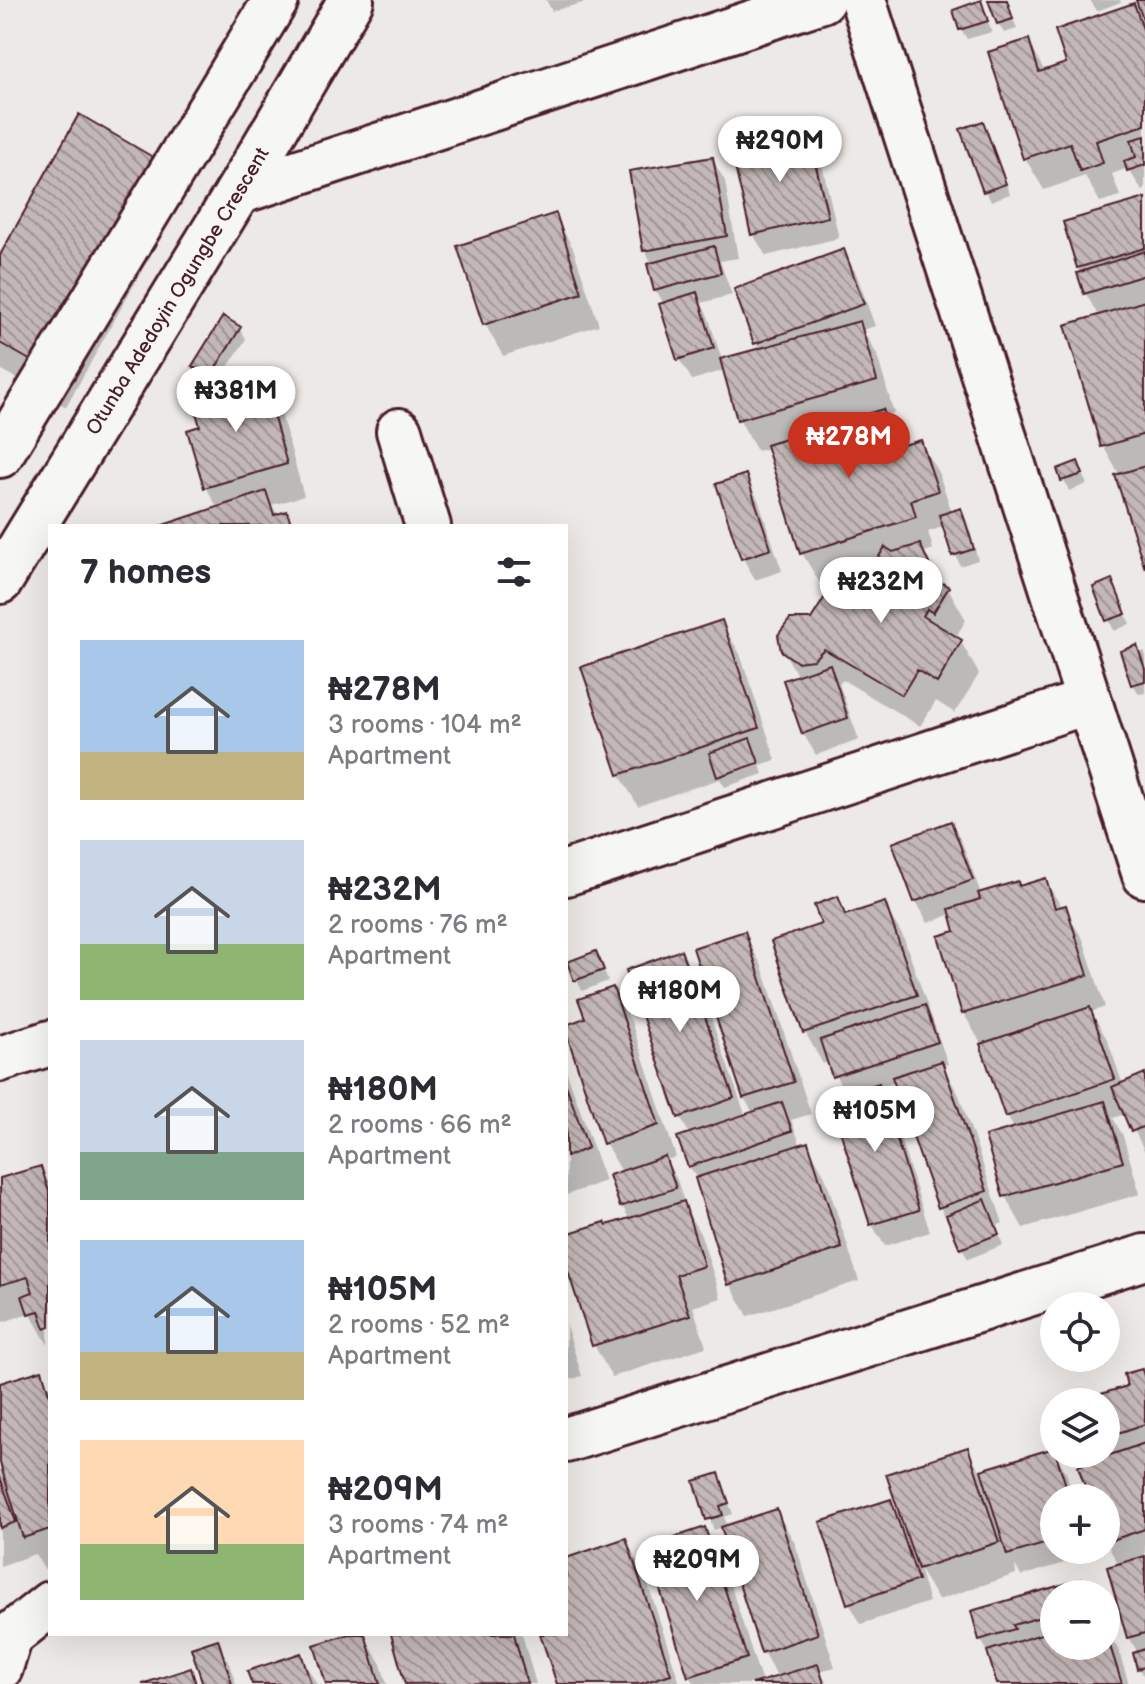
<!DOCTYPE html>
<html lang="en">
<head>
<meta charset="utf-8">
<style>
  :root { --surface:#fff; --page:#f7f7f7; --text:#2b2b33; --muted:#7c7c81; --accent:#c8321e }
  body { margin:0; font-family:"Balsamiq Sans",sans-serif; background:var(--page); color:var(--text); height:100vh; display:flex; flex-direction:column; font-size:30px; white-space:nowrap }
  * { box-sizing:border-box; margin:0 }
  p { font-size:26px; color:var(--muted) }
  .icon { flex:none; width:44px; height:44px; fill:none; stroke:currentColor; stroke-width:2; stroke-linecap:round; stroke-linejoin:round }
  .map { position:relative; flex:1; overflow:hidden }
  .sheet { position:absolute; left:48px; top:524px; width:520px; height:1112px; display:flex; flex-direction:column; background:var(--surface); border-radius:0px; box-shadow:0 8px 32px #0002 }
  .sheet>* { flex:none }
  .tools { position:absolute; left:1040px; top:1292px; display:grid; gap:16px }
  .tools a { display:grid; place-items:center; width:80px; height:80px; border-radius:50%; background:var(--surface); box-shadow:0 8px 32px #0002; font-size:40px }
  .price { position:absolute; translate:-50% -68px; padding:0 18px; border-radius:28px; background:#fff; color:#222; font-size:26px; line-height:52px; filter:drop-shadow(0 2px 4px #0008) }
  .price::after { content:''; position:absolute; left:50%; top:48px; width:24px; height:18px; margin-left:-12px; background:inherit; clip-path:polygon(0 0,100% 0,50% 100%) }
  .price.current { background:var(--accent); color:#fff }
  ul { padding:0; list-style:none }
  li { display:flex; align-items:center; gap:24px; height:200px; padding:0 32px }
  li span { display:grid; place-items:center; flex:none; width:224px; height:160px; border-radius:0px; color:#555 }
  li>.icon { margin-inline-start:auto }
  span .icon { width:96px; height:96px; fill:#fffc; stroke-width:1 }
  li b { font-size:34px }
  h2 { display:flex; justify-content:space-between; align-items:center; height:96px; padding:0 32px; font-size:34px }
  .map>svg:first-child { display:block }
  .shadow { fill:#0003 }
  .building { fill:url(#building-back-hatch); stroke:#4a1f2b; stroke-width:2 }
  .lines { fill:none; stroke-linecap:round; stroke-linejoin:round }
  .minor-casing { stroke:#4a1f2b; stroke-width:50 }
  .minor { stroke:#f6f6f2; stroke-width:44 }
  .labels { text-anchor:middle; stroke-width:7; stroke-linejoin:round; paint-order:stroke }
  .street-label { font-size:20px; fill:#4a1f2b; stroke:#f6f6f2 }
</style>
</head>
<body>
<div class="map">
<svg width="1145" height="1684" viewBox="0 0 1145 1684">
  <defs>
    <pattern id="building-back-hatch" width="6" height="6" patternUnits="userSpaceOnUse" patternTransform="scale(2)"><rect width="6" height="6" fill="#c4b7b7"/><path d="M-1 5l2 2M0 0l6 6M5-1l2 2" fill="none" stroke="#a19495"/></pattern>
  </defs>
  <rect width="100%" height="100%" fill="#ece9e6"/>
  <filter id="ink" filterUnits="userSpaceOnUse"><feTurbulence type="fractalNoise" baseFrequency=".0125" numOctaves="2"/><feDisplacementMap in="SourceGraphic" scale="16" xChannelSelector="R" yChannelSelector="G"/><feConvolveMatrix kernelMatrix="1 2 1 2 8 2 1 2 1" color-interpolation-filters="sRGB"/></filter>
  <g filter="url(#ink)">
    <!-- shadow -->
    <path class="shadow" d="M546 0H594L552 11Z
      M1006 0 1017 29 1004 33 998 23Z
      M1090 0H1120L1121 2 1097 11Z
      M981 3 992 32 967 39 961 29Z
      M1133 6 1145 26V190L1142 191 1128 168 1112 174 1120 196 1100 202 1085 176 1044 190 1025 158 1028 41 1045 72 1069 65Z
      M982 123 1010 194 991 201 985 191Z
      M807 134 820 156 839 238 766 256 753 234Z
      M712 159 725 181 738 258 720 261 732 295 701 303 708 316 722 360 759 350 736 291 843 251 856 273 875 326 863 330 877 355 894 413 885 416 902 448 920 442 939 474 952 513 961 510 967 521 978 560 960 566 945 526 928 532 933 549 923 553 940 583 948 588 966 620 955 638 961 642 979 674 955 713 936 701 920 726 843 680 839 684 859 740 816 755 803 733 798 677 783 650 812 621 863 611 883 579 876 568 821 585 802 553 769 448 757 451 739 419 725 370 692 380 679 359 664 304 656 290 653 265 644 250Z
      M157 162 180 202 66 407 0 369V259Z
      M1145 200V563L1120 476 1103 446 1099 317 1086 294 1078 267Z
      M555 216 573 248 599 325 503 356 485 324 460 247Z
      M239 329 246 339 216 386 200 377 194 366Z
      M261 378 280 410 304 496 272 505 278 516 286 514 293 526H166L218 509 206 487 202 427 208 408Z
      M1077 464 1087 484 1069 491 1060 470Z
      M745 477 758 499 782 571 755 580 743 558Z
      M1111 582 1130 624 1114 631 1095 588Z
      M721 622 740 654 776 760 760 765 763 774 725 787 720 779 638 806 619 774Z
      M1145 651V693L1139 694 1133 684 1140 653Z
      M951 824 963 845 981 894 1020 888 1045 881 1083 939 1105 1007 1091 1012 1108 1041 1123 1085 1145 1076V1152L1126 1114 1113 1118 1123 1136 1140 1194 1023 1228 1005 1196 1015 1130 1007 1116 983 1047 964 1014 940 938 958 932 952 914 928 923 916 901Z
      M837 899 847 917 884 905 903 936 948 1064 942 1066 959 1095 1003 1223 996 1226 1003 1245 968 1259 940 1207 896 1082 879 1088 890 1107 930 1232 885 1246 872 1225 832 1100 846 1096 829 1062 823 1064 805 1032 824 925Z
      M744 934 762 966 811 1114 791 1120 801 1146 807 1144 825 1176 859 1281 748 1316 730 1284 697 1179 689 1166 690 1135 680 1117 681 953 699 985 746 1117 754 1114 744 1098Z
      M569 963 601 964 608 981 582 991Z
      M612 990 631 1021 676 1157 666 1160 677 1180 687 1211 701 1235 721 1298 693 1307 706 1347 612 1377 594 1345 566 1258V1236L630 1220 622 1206 612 1176 622 1172 605 1143 587 1020Z
      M566 1070 605 1181 566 1195Z
      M40 1168 50 1186 48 1345 30 1313 0 1323V1180Z
      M566 1325 582 1376 566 1381Z
      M1142 1371 1145 1377V1678L1139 1668 1138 1653 1129 1637 1119 1565 1106 1543V1498H1091L1103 1459 1100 1454H1106V1402H1081L1130 1387Z
      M41 1373 50 1389V1567L44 1569 35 1554 0 1566V1385Z
      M967 1449 981 1472 1053 1450 1066 1472 1074 1498H1054V1550H1090L1091 1555 1021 1576 1015 1565 1016 1574 938 1600 919 1568 929 1602 861 1624 849 1603 890 1501 904 1522Z
      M718 1476 733 1514 724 1517 728 1527 776 1511 795 1543 835 1667 820 1671 827 1684H695L690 1676 704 1530 723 1562 762 1683 778 1678 763 1652 723 1527 714 1530 696 1483Z
      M625 1540 644 1572 680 1684H559L542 1634H566V1560Z
      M1081 1581 1088 1594H1054V1646H1106V1629L1118 1649 1129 1684H999L990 1655 980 1639 973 1612Z
      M356 1634H363L381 1664 387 1684H328Z
      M393 1634H522L536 1684H407Z
      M217 1642 230 1664 236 1684H205Z
      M300 1656 317 1684H254Z"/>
    <!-- building -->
    <path class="building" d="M981 0 988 21 959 30 953 10Z
      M988 0H1007L1013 19 997 24Z
      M1136 0H1145V25Z
      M1134 3 1145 35V125L1096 141 1103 163 1080 171 1070 143 1023 159 988 52 1029 39 1039 72 1066 63 1055 30Z
      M79 114 158 160 42 367 0 343V255Z
      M983 121 1006 184 983 192 960 129Z
      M808 132 828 217 751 235 731 150Z
      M1145 136V165L1127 171 1124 161 1136 157 1131 140Z
      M713 157 727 236 643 251 629 171Z
      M1145 198V248L1077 268 1063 222Z
      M556 213 582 293 483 325 457 246Z
      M714 246 721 273 654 291 647 264Z
      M844 249 864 304 754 344 734 289Z
      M1145 251V275L1084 294 1077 273Z
      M697 292 714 348 677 360 659 304Z
      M1145 301V434L1101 447 1065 325Z
      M223 316 241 327 210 377 192 366Z
      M860 321 877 381 737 420 720 359Z
      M262 376 287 464 204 488 187 430 200 426 195 409 205 407 202 393Z
      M883 409 896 447 921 440 938 491 911 500 916 517 800 554 766 445Z
      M1078 461 1083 474 1061 481 1057 469Z
      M1145 466V569L1115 475Z
      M746 474 771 549 741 559 716 484Z
      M266 491 274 515 287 511 292 526H160Z
      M961 508 974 549 952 556 939 515Z
      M920 544 936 579 949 587 933 613 927 609 923 616 962 640 937 683 917 670 902 695 824 649 813 660 797 662 781 651 778 635 790 619H811L830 589 862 609 885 573 873 566 885 547 893 552Z
      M1112 579 1126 614 1106 621 1093 587Z
      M722 620 759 728 618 775 581 667Z
      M1137 645 1145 669V681L1131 685 1120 651Z
      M830 664 848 718 802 734 783 680Z
      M750 738 759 763 717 777 709 753Z
      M951 821 973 880 914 902 892 843Z
      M1046 878 1055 908 1066 905 1088 975 962 1014 938 936 955 931 949 909 980 899 978 893 1018 881 1019 886Z
      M838 896 845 915 885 902 917 995 803 1033 771 941 821 924 814 905Z
      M745 931 794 1082 743 1098 693 948Z
      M681 950 734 1098 678 1118 626 970Z
      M596 951 604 970 574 981 567 962Z
      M613 987 659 1125 603 1144 566 1032V1025L585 1018 578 999Z
      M925 1005 938 1042 832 1077 820 1040Z
      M1090 1007 1115 1079 1005 1117 980 1044Z
      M942 1061 987 1191 938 1208 892 1077Z
      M1145 1073V1126L1131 1132 1112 1087Z
      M879 1083 919 1210 870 1225 830 1099Z
      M566 1085 588 1148 566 1157Z
      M1105 1101 1123 1162 1003 1197 985 1136Z
      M782 1102 792 1131 688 1167 677 1137Z
      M808 1142 842 1248 728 1285 695 1178Z
      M665 1156 676 1188 620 1207 609 1175Z
      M41 1166 50 1195V1327L45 1329 39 1311 28 1314 22 1296 33 1292 28 1277 0 1285V1178Z
      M985 1199 999 1234 960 1249 946 1215Z
      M684 1201 704 1266 676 1275 690 1315 592 1346 566 1265V1234L605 1222 607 1225Z
      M1142 1369 1145 1379V1424L1106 1437V1402L1078 1401 1127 1386 1124 1374Z
      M42 1370 50 1397V1529L23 1538 0 1463V1383Z
      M1145 1443V1529L1106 1542V1498H1089L1078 1466Z
      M968 1447 999 1542 918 1569 886 1474Z
      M1054 1448 1070 1498H1054V1541L1007 1555 981 1470Z
      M719 1473 729 1503 720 1506 723 1515 706 1520 694 1481Z
      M0 1477 16 1522 0 1528Z
      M891 1499 918 1580 847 1604 820 1522Z
      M777 1509 818 1634 761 1653 721 1527Z
      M705 1527 747 1658 688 1677 648 1552 673 1543 672 1538Z
      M626 1538 671 1674 640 1684H557L540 1634H566V1558Z
      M1145 1556V1633L1127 1638 1107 1567Z
      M1082 1579 1086 1594H1054V1613L1013 1625 1015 1629 979 1640 971 1611Z
      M1054 1630V1646H1106V1633L1122 1684H997L987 1651Z
      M349 1634H365L380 1684H326L314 1645Z
      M391 1634H514L527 1683 405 1684Z
      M218 1639 232 1684H203L191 1648Z
      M1145 1649V1667L1137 1669 1133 1653Z
      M301 1653 311 1684H252L247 1671Z
      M818 1664 824 1684H752Z
      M191 1668 196 1684H142Z"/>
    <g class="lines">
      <defs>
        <g id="minor">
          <path d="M863 0 1145 875"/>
          <path d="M238 192 822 0"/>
          <path d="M399 431 428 526"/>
          <path d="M0 455 276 0"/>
          <path id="s1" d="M0 581 238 192 351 0"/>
          <path d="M566 873 1089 701"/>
          <path d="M0 1059 50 1043"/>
          <path d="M566 1440 1145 1257"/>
          <path d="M0 1668 10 1636 50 1604"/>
        </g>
      </defs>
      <!-- minor casing -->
      <use href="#minor" class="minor-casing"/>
      <!-- minor -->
      <use href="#minor" class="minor"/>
    </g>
  </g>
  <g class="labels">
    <!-- street labels -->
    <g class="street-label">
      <text dy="7" stroke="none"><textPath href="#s1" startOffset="340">Otunba Adedoyin Ogungbe Crescent</textPath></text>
    </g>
  </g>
</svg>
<div class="tools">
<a><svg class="icon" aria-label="locate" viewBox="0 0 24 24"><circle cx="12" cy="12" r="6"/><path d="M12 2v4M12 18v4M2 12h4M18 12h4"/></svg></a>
<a><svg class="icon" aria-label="layers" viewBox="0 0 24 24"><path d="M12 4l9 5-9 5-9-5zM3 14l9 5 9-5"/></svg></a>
<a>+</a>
<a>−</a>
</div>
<b class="price" style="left:780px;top:184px">₦290M</b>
<b class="price" style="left:236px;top:434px">₦381M</b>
<b class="price current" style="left:849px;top:480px">₦278M</b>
<b class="price" style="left:881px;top:625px">₦232M</b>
<b class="price" style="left:680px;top:1034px">₦180M</b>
<b class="price" style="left:875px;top:1154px">₦105M</b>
<b class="price" style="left:697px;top:1603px">₦209M</b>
<section class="sheet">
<h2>7 homes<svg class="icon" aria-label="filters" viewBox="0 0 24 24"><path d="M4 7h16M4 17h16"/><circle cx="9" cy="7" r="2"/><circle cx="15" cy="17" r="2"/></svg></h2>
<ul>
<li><span style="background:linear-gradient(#a9c7e8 70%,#c2b280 0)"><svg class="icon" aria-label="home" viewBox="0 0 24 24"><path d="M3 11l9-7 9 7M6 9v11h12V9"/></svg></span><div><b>₦278M</b><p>3 rooms · 104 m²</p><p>Apartment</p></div></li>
<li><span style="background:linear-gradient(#c9d6e8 65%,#8fb573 0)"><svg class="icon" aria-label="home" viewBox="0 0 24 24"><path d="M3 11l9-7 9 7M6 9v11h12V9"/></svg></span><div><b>₦232M</b><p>2 rooms · 76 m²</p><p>Apartment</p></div></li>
<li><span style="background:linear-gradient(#c9d6e8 70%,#7fa58c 0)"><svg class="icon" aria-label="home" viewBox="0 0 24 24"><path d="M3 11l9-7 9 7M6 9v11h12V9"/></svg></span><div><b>₦180M</b><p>2 rooms · 66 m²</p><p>Apartment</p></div></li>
<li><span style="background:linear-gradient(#a9c7e8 70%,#c2b280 0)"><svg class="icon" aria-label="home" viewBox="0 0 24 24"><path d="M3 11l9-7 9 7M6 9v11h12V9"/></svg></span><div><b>₦105M</b><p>2 rooms · 52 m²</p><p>Apartment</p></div></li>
<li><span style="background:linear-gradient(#ffd9b3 65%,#8fb573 0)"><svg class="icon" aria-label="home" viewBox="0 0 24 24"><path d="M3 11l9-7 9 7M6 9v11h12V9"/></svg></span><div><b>₦209M</b><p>3 rooms · 74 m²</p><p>Apartment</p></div></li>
</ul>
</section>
</div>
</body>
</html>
